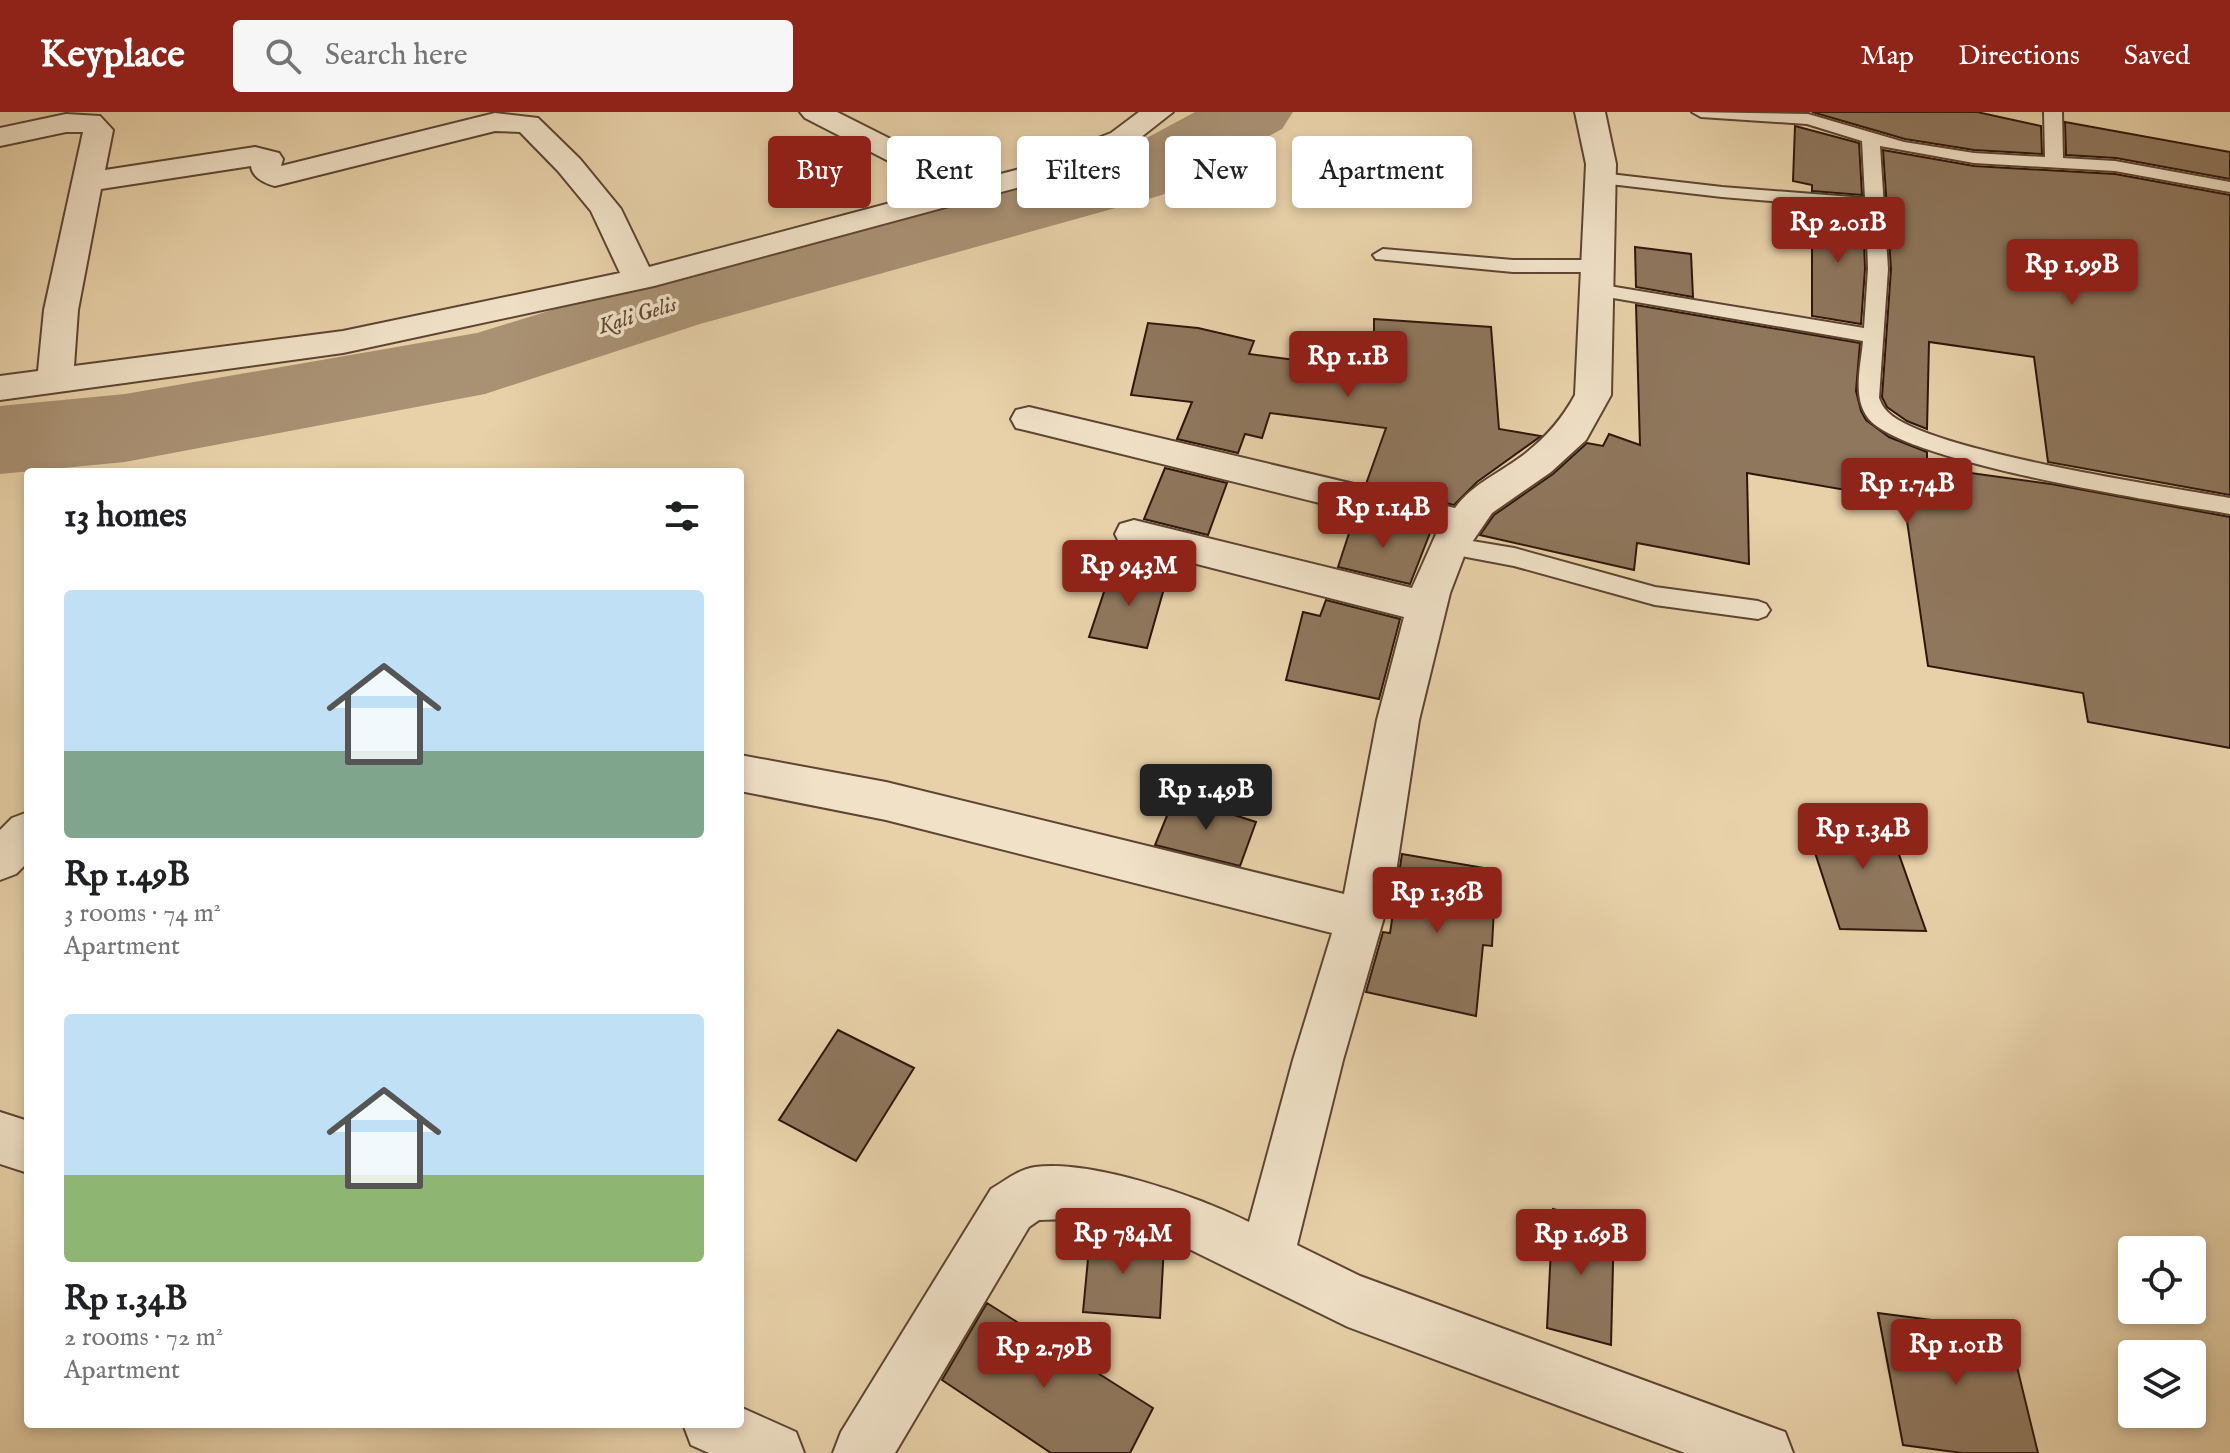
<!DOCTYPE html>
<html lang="en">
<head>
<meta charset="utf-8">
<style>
  :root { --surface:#fff; --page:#f6f6f6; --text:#202124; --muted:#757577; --accent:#8f2418 }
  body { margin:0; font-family:"IM FELL English",serif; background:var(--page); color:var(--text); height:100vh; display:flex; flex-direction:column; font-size:30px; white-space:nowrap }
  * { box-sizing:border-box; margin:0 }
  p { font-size:26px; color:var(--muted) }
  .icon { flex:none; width:44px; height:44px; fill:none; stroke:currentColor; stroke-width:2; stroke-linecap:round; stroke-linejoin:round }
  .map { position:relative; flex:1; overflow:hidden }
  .panel { position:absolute; left:24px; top:356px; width:720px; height:960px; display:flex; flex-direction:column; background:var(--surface); border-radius:8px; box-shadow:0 4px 12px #0003 }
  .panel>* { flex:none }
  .top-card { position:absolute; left:768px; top:24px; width:760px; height:72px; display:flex; gap:16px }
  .buttons { position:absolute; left:2118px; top:1124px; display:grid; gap:16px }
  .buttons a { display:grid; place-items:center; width:88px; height:88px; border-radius:8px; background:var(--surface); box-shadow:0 4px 12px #0003; font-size:40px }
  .price { position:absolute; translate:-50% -68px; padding:0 18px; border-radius:8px; background:var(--accent); color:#fff; font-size:26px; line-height:52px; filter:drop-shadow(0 2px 4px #0008) }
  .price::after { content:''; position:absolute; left:50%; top:48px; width:24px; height:18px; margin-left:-12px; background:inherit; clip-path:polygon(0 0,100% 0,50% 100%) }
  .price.selected { background:#222; color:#fff }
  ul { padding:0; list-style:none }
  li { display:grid; align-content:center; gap:16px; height:424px; padding:0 40px }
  li span { display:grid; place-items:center; height:248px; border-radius:8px; color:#555 }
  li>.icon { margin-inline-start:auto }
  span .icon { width:144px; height:144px; fill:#fffc; stroke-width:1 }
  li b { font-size:34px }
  h2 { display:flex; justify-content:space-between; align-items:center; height:96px; padding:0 40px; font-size:34px }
  .tag { padding:0 28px; border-radius:8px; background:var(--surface); box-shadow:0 4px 12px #0003; font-size:28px; line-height:72px }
  .tag.selected { background:var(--accent); color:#fff }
  header { display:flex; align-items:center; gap:48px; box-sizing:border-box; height:112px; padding:0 40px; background:var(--accent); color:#fff }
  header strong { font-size:38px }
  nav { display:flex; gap:44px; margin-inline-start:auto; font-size:28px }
  .search { width:560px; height:72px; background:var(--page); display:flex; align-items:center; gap:20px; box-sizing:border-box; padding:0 28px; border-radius:8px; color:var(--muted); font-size:30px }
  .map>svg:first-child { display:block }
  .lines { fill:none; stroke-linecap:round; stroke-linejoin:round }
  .river { fill:#a99173; fill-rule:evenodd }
  .building { fill:#8f775d; stroke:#2f160b; stroke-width:2 }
  .service-casing { stroke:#5d4532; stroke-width:4 }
  .minor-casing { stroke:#5d4532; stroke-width:4 }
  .service { fill:#f0e1c7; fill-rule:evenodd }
  .minor { fill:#f0e1c7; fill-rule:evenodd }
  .labels { text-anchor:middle; stroke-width:7; stroke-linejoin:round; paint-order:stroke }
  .far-water-label { font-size:22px; font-style:italic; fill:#604735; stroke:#f0e1c7 }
</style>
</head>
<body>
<header>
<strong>Keyplace</strong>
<div class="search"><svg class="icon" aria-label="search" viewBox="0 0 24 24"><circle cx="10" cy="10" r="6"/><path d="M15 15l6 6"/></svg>Search here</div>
<nav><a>Map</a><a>Directions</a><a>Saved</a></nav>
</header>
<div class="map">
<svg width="2230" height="1341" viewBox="0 0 2230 1341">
  <rect width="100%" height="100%" fill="#e8d1a9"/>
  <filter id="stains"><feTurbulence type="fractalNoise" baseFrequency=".0025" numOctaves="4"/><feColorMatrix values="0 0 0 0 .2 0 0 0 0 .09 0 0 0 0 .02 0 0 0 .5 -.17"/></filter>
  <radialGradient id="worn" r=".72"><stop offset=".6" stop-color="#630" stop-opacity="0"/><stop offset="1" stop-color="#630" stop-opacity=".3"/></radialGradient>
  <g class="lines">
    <!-- river -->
    <path class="river" d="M1195 0H1293L1282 17 1162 83 700 212 485 282 125 350 0 362V294L125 282 477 221 636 172 1104 49Z"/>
  </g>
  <!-- building -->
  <path class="building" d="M1812 0H1977L2041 14 2042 42 1974 38 1905 27Z
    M2065 10 2230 40V67L2116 46 2066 43Z
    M1795 14 1859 31 1862 83 1812 79V73L1793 69Z
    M1883 38 1974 54 2115 62 2230 83V383L2048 350 2034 245 1929 230 1927 317 1907 309 1887 295 1882 285 1891 157Z
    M1812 96 1863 100 1865 157 1861 212 1812 204Z
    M1635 135 1691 142 1693 185 1636 175Z
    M1636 193 1860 231 1856 279 1861 299 1866 308 1889 325 1927 340V355L2051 372 2230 405V636L2088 610 2083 581 1928 554 1904 388 1747 361 1749 452 1637 431 1634 458 1480 423 1494 403 1553 362 1587 331 1603 334 1609 322 1640 333Z
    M1374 207 1491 215 1499 317 1541 324 1477 370 1454 393 1366 372 1386 316 1270 301 1262 326 1245 322 1238 341 1177 327 1192 290 1131 283 1148 211 1198 216 1254 229 1249 242 1374 258Z
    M1165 356 1227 371 1208 423 1144 407Z
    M1355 403 1430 421 1410 472 1338 455Z
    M1112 456 1167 466 1147 536 1089 525Z
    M1326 488 1400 507 1379 587 1286 568 1303 500 1320 504Z
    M1175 684 1256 710 1240 754 1155 733Z
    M1801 698 1884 700 1926 819 1840 817Z
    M1402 742 1496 758 1492 834 1483 833 1476 904 1366 880 1383 820 1390 821Z
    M838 918 914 956 856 1049 779 1008Z
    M1553 1097 1614 1112 1611 1233 1547 1216Z
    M1091 1115 1164 1134 1160 1206 1083 1200Z
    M987 1191 1153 1296 1130 1341H1051L942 1268Z
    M1878 1201 2008 1218 2038 1341H1962L1903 1333Z"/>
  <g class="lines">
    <defs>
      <path id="service" d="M1692 0 1808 2 1904 30 1974 41 2045 45 2044 0H2062L2063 46 2115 49 2230 70V80L2115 59 1974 51 1880 34 1888 157 1879 286C1881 290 1882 294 1885 297 1915 338 2170 375 2230 386V402C2164 390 1903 351 1868 306 1852 285 1861 253 1863 229L1590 182 1587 178 1590 174 1597 172 1864 216 1868 157 1866 97 1722 85 1601 71 1592 66 1601 61 1722 75 1865 86 1862 29 1807 12 1701 5Z
        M1383 137 1513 148H1597L1607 154 1597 160H1513L1376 147 1373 143Z
        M1448 425 1514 436 1655 475 1758 489 1766 492 1770 498 1766 504 1758 507 1655 493 1514 454 1440 440 1437 434 1440 428Z"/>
      <path id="minor" d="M800 0H837L974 69 1016 58 1111 21 1139 0H1173L1131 33 1038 70 654 174 343 241 0 288V264L38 259 44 198 83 20H66L0 34V16L66 2 100 4 113 18 105 58 255 35 279 41 283 47 281 54 495 1 538 6 580 47 621 97 649 155 943 77 805 6ZM495 19 520 20 558 59 591 99 620 161 343 219 74 254 78 198 101 77 251 54C252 65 264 71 275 74Z
        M1575 0H1605L1616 52 1611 283 1586 328 1551 360 1492 401 1466 439 1450 481 1419 608 1395 767 1343 948 1297 1133 1360 1164 1785 1320 1793 1341H1685L1348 1215 1189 1137 1071 1107 1039 1108 1029 1115 895 1341H833L841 1320 991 1077C1005 1069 1019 1057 1035 1055 1093 1048 1197 1084 1249 1110L1293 948 1332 821 886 708 740 679V643L886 670 1344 782 1377 608 1404 505 1134 436 1120 432 1115 422 1120 412 1134 408 1412 476 1437 420 1029 319 1016 316 1011 307 1016 298 1029 295 1455 396C1473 371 1502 360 1526 341 1547 324 1562 307 1575 283L1586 52Z
        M28 700V750L16 762 0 768V718L12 706Z
        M0 1000 28 1009V1061L0 1052Z
        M740 1295 796 1320 804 1341H709L691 1333 683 1312H740Z"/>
    </defs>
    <!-- service casing -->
    <use href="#service" class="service-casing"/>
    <!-- minor casing -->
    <use href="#minor" class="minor-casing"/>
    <!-- service -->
    <use href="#service" class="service"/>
    <!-- minor -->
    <use href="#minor" class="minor"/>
  </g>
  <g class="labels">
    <!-- far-water labels -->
    <g class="far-water-label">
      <text transform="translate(637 202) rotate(-17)" y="8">Kali Gelis</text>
    </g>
  </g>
  <rect width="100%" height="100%" filter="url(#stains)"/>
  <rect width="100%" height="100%" fill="url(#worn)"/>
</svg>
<div class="buttons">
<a><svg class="icon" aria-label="locate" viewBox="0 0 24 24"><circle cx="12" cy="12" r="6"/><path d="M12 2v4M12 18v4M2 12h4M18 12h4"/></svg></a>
<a><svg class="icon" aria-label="layers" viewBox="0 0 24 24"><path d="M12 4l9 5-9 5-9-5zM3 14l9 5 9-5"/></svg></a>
</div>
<b class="price" style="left:1838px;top:153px">Rp 2.01B</b>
<b class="price" style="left:2072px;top:195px">Rp 1.99B</b>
<b class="price" style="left:1348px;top:287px">Rp 1.1B</b>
<b class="price" style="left:1907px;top:414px">Rp 1.74B</b>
<b class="price" style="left:1383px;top:438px">Rp 1.14B</b>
<b class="price" style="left:1129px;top:496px">Rp 943M</b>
<b class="price selected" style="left:1206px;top:720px">Rp 1.49B</b>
<b class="price" style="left:1863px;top:759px">Rp 1.34B</b>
<b class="price" style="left:1437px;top:823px">Rp 1.36B</b>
<b class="price" style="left:1123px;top:1164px">Rp 784M</b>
<b class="price" style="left:1581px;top:1165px">Rp 1.69B</b>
<b class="price" style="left:1956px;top:1275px">Rp 1.01B</b>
<b class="price" style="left:1044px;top:1278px">Rp 2.79B</b>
<div class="top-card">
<a class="tag selected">Buy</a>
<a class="tag">Rent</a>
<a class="tag">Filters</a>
<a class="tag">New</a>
<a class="tag">Apartment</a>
</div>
<section class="panel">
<h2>13 homes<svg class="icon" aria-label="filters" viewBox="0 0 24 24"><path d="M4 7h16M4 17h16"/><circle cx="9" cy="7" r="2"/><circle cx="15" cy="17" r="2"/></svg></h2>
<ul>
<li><span style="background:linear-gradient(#bfe0f5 65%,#7fa58c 0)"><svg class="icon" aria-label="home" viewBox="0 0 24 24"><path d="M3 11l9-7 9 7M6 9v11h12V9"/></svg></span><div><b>Rp 1.49B</b><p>3 rooms · 74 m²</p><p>Apartment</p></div></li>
<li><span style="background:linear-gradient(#bfe0f5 65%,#8fb573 0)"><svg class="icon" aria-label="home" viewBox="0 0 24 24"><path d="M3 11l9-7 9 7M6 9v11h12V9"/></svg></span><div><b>Rp 1.34B</b><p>2 rooms · 72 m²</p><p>Apartment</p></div></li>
</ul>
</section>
</div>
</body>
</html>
